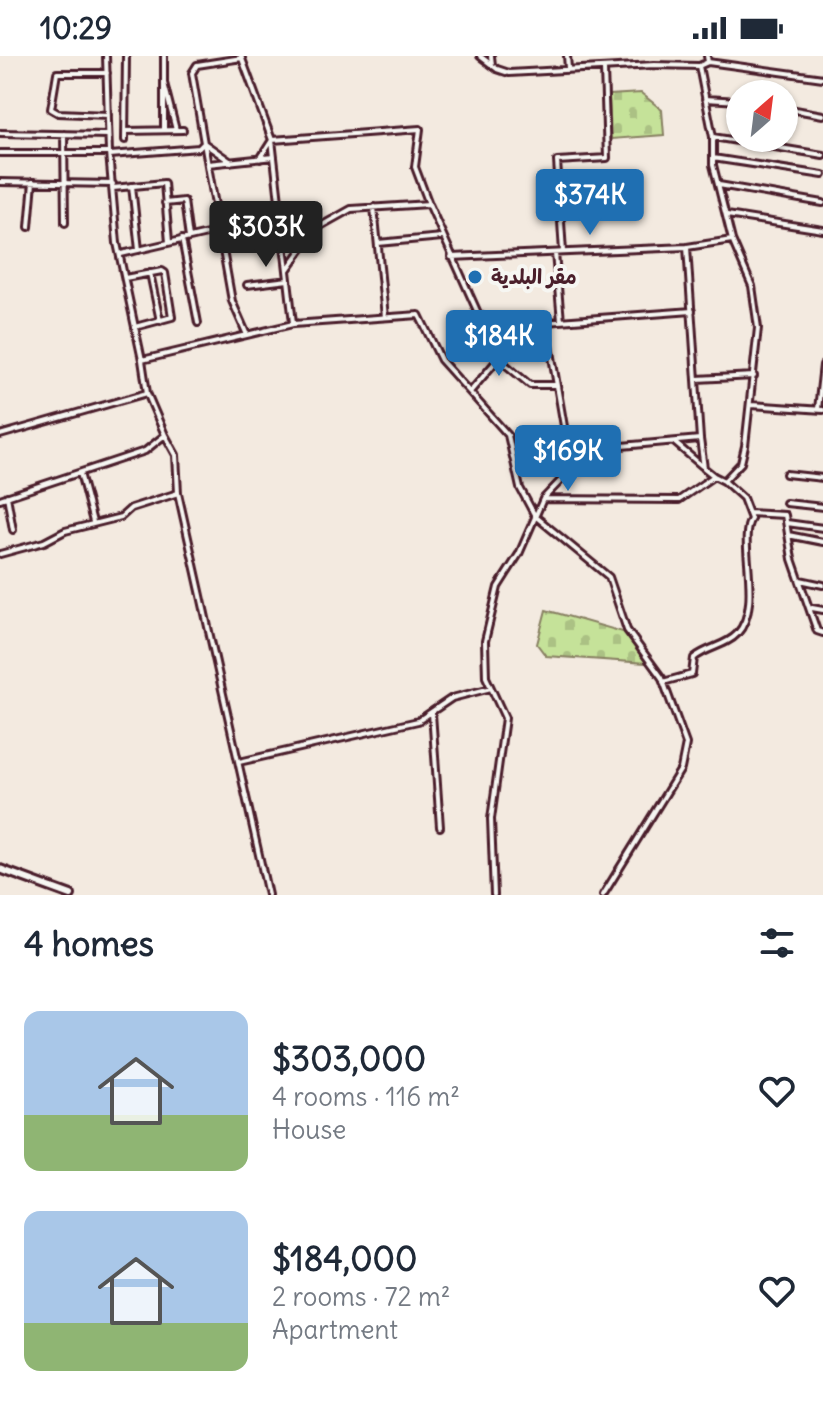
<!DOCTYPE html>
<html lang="en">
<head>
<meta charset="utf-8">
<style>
  :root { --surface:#fff; --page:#f2f2f3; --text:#1f2937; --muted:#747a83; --accent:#1f6fb2 }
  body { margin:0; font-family:Delius,"Playpen Sans Arabic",sans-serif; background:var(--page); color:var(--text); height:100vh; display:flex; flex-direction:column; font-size:30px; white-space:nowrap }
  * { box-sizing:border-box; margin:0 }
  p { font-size:26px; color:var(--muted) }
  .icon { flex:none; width:44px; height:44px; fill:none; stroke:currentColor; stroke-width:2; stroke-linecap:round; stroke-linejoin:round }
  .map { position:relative; height:839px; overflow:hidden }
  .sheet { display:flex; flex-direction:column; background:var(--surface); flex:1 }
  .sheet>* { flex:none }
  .needle { width:52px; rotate:28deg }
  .buttons { position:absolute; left:726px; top:24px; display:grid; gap:16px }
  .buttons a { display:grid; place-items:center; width:72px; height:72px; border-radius:50%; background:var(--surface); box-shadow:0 2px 6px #0004; font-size:40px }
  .price { position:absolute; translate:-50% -68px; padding:0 18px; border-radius:8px; background:var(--accent); color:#fff; font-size:26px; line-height:52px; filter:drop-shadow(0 2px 4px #0008) }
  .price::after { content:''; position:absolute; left:50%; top:48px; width:24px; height:18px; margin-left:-12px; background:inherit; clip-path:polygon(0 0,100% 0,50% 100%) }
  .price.current { background:#222; color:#fff }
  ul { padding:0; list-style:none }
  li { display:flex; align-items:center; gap:24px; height:200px; padding:0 24px }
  li span { display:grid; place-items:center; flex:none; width:224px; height:160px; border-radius:16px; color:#555 }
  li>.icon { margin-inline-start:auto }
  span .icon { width:96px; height:96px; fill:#fffc; stroke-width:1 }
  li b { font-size:34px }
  h2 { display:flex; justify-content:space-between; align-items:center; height:96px; padding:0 24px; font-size:34px }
  .status { display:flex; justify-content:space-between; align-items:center; height:56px; padding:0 40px; background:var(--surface); direction:ltr }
  .status svg { height:22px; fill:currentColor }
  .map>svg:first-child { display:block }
  .cemetery { fill:url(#cemetery-stones); stroke:#888062; stroke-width:2 }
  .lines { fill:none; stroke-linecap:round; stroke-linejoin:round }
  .street-casing { stroke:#4a1f2b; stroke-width:10 }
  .secondary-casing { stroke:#4a1f2b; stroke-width:12 }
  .street { stroke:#f6f6f2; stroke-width:4 }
  .secondary { stroke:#f6f6f2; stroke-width:6 }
  .poi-dot { fill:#1f6fb2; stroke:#f6f6f2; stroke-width:3 }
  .labels { text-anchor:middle; stroke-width:8; stroke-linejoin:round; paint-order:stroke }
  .poi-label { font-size:20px; font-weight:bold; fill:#4a1f2b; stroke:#f6f6f2; text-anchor:start }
</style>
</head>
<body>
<div class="status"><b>10:29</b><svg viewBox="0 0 49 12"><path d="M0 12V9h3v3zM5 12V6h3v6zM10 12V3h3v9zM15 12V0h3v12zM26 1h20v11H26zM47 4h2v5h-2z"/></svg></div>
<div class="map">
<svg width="823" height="839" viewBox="0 0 823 839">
  <defs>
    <pattern id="cemetery-stones" width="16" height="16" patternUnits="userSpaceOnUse" patternTransform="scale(2)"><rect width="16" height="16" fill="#c5e299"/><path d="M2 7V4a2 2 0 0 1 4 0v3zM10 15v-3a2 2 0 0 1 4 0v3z" fill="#abc184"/></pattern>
  </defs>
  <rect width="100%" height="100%" fill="#f3eae0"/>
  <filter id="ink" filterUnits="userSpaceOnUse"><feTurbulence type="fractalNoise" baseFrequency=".0125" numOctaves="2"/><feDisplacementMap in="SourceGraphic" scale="16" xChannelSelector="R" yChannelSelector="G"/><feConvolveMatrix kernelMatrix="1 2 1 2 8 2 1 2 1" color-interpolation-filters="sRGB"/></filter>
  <g filter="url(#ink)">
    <!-- cemetery -->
    <path class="cemetery" d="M641 37 662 54 664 79 611 83 609 39Z
      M546 554 623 576 647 607 546 600 537 588Z"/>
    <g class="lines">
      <defs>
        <path id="street" d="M106 0 109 97 117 187 142 304 293 268 419 259 441 304 508 379 520 432 535 460 609 521 627 574 662 622 686 688 681 713 603 839
          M241 0 272 84 293 267
          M480 0 497 13 509 17 654 9 699 10 708 6 707 0
          M491 0 492 9
          M567 0 568 12
          M708 6 823 22
          M107 17H57L51 53 58 57 108 59
          M164 27 176 74
          M705 43 740 45
          M784 52 823 59
          M164 74V0
          M125 75 183 74
          M0 77 108 79
          M64 78 65 167
          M713 81 823 99
          M125 84 126 0
          M204 87 232 245 247 279
          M204 87 231 106
          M0 97H109
          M110 99 199 92 204 87 192 17 197 9 242 2
          M713 102 823 119
          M260 103 272 84 420 73 415 111 429 148 478 257 494 269 546 266 566 382 588 393 700 383 704 412 714 420
          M208 108 274 101
          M0 126 113 128
          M719 129 823 147
          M132 130 139 194
          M113 132 164 127 169 186
          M165 147 184 145 189 182
          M374 151 385 261
          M727 159 823 174
          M29 171 33 126
          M182 183 198 267
          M378 187 442 181
          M687 191 700 383
          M563 196 557 105 607 102 604 13
          M555 197 561 265
          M121 198 220 175
          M451 201 687 191 732 184
          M287 214 317 172 351 153 429 148
          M150 217 160 265
          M125 222 162 215 165 217 172 261 135 271
          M247 229 288 224
          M546 266 692 255
          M498 269 493 298 530 329H557
          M697 323 754 320
          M470 336 498 303
          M751 349 823 354
          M818 353 823 309
          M0 379 147 337 142 304
          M165 379 176 399 178 437 268 839
          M675 387 702 410
          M569 406 587 394
          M80 417 93 466
          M786 418 823 422
          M7 440 13 474
          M0 443 145 395 165 379 147 337
          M543 443 679 444 714 420 724 425 741 407 745 390 758 272 752 230 732 184 713 109V81L699 10
          M786 447 823 451
          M749 457 785 459 792 503 817 575 823 577
          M787 467 823 472
          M788 479 823 486
          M0 498 44 486 65 475 121 461 131 452 178 437
          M800 524 823 529
          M812 552 823 554
          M663 626 692 618 694 602C707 591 726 590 737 578 764 549 737 484 751 463L743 442 724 425
          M432 657 440 771
          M239 706 418 665 452 642 491 632
          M494 839 491 763 505 662 486 621 485 585 498 531 519 498 543 443 567 418 566 382"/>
        <path id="secondary" d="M0 813 71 839"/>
      </defs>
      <!-- street casing -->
      <use href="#street" class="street-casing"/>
      <!-- secondary casing -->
      <use href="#secondary" class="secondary-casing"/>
      <!-- street -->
      <use href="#street" class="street"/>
      <!-- secondary -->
      <use href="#secondary" class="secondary"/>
    </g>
  </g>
  <!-- markers -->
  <circle class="poi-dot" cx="475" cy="221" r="8"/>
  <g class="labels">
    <!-- poi labels -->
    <g class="poi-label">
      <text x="491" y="228">مقر البلدية</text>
    </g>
  </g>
</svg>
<div class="buttons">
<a><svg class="needle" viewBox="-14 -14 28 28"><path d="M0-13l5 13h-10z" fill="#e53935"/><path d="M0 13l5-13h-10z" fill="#747a83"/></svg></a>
</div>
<b class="price" style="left:590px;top:181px">$374K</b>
<b class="price current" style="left:266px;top:213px">$303K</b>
<b class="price" style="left:499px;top:322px">$184K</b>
<b class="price" style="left:568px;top:437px">$169K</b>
</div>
<section class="sheet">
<h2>4 homes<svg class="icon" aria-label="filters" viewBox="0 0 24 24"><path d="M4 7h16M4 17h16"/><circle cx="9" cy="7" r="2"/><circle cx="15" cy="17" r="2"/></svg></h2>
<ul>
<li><span style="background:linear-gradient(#a9c7e8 65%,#8fb573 0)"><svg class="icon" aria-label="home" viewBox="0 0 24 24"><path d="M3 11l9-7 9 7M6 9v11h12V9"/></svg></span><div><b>$303,000</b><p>4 rooms · 116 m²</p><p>House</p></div><svg class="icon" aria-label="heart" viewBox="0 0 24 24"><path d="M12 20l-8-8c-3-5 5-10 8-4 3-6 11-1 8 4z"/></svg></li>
<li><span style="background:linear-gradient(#a9c7e8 70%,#8fb573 0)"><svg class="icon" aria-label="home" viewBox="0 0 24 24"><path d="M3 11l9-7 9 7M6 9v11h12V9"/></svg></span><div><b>$184,000</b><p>2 rooms · 72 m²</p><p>Apartment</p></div><svg class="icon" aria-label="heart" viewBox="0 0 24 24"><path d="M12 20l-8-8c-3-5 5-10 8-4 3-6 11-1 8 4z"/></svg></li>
</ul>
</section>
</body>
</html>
